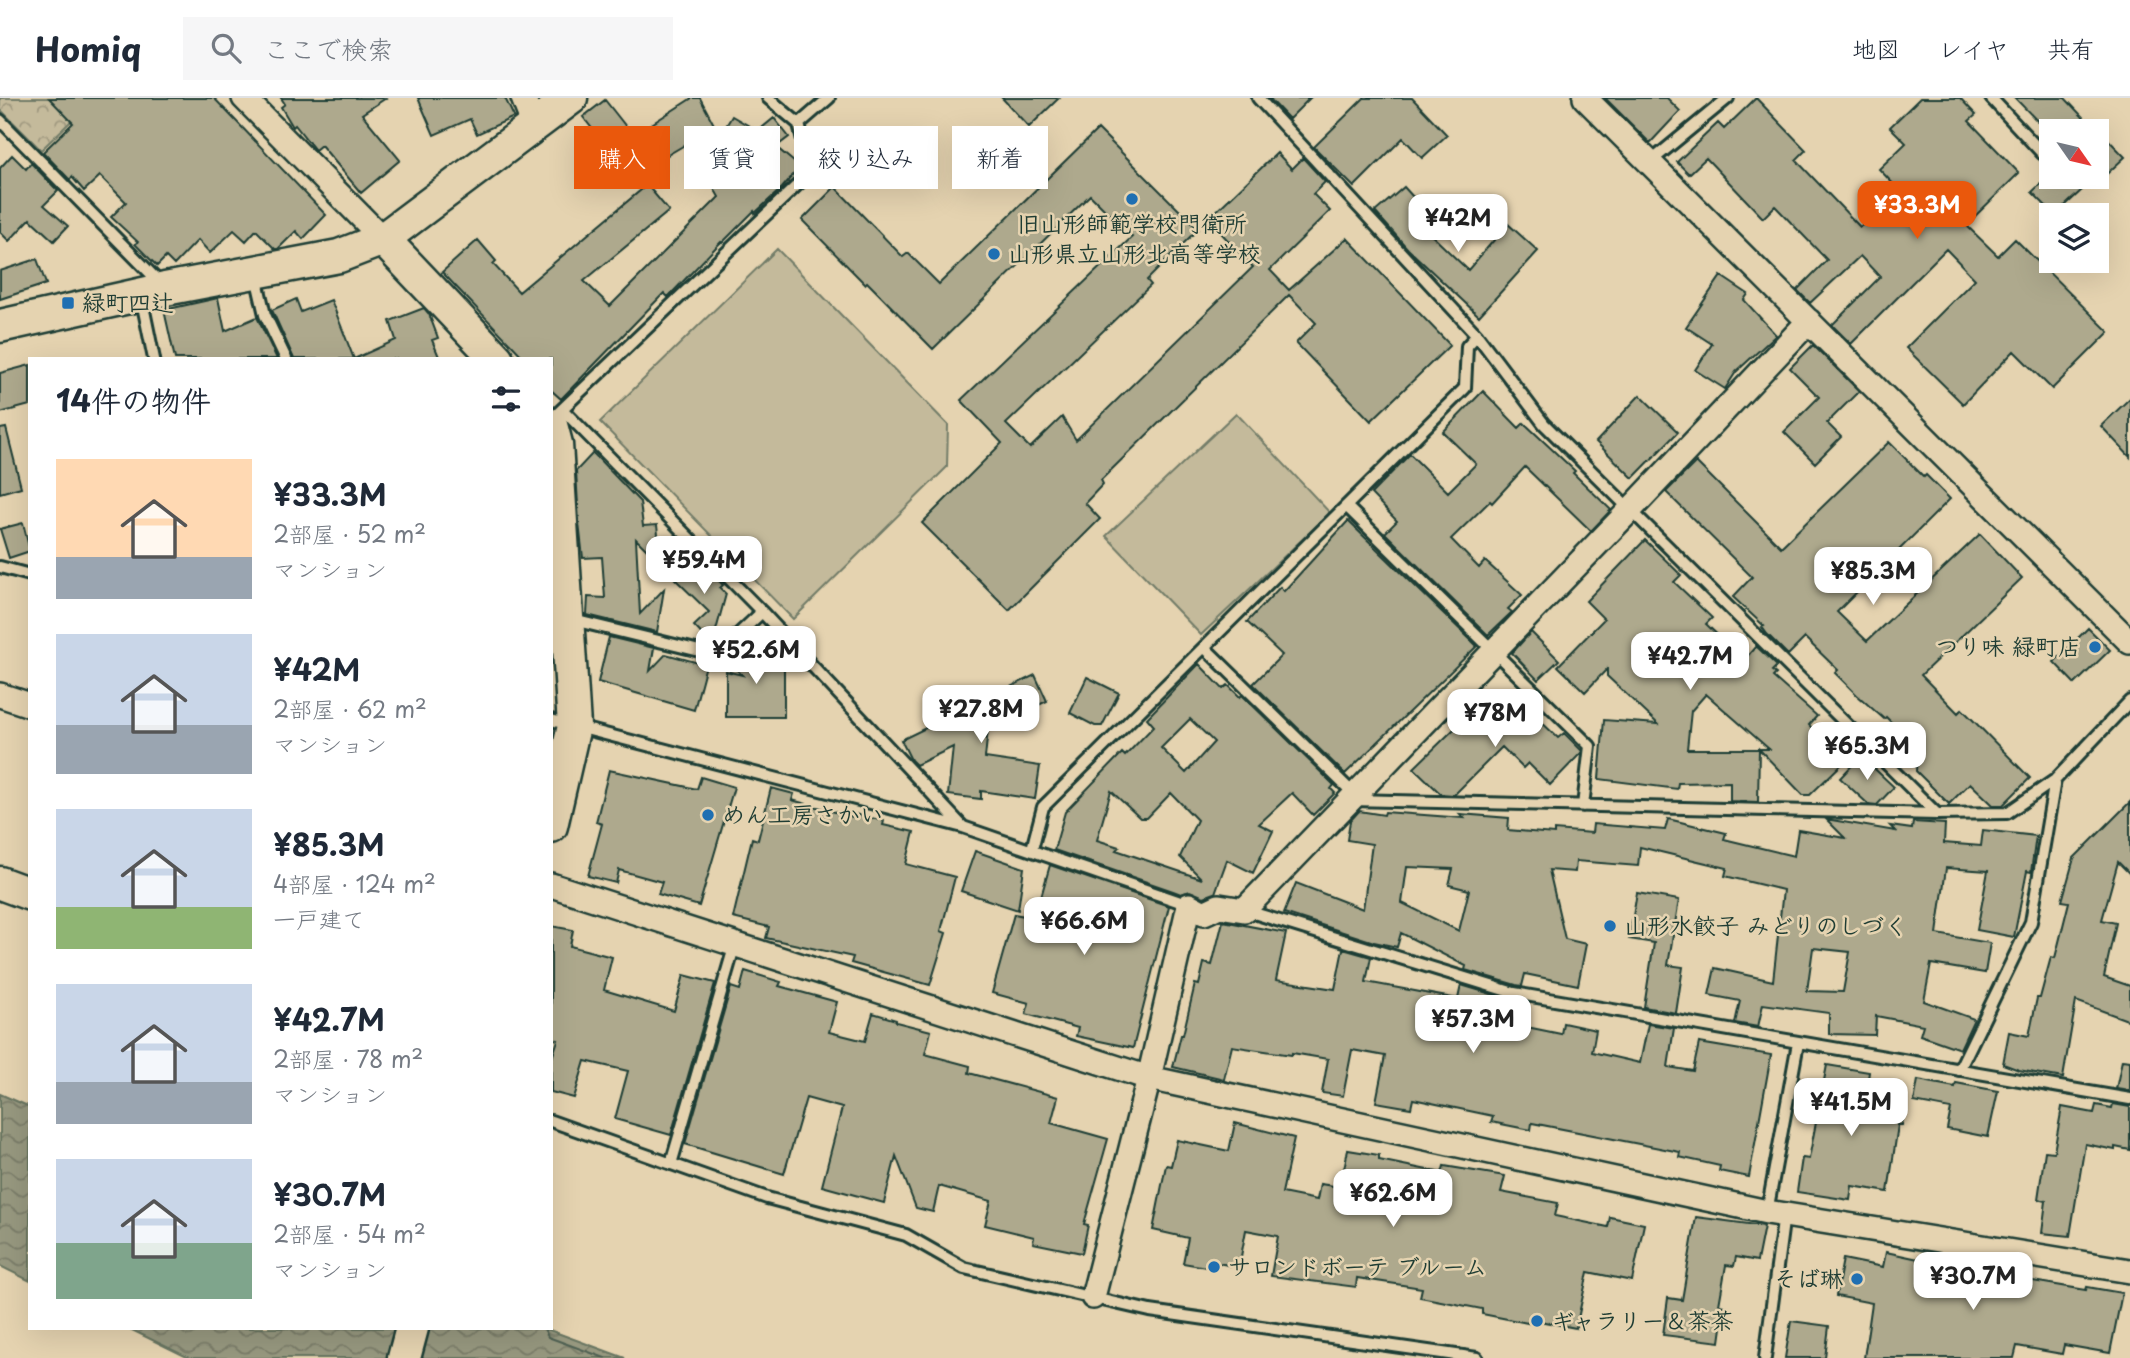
<!DOCTYPE html>
<html lang="ja">
<head>
<meta charset="utf-8">
<style>
  :root { --surface:#fff; --page:#f6f6f7; --text:#1f2937; --muted:#747a83; --line:#e0e1e3; --accent:#ea580c }
  body { margin:0; font-family:"Playpen Sans","Klee One",sans-serif; background:var(--page); color:var(--text); height:100vh; display:flex; flex-direction:column; font-size:26px; white-space:nowrap }
  * { box-sizing:border-box; margin:0 }
  p { font-size:23px; color:var(--muted) }
  .icon { flex:none; width:38px; height:38px; fill:none; stroke:currentColor; stroke-width:2; stroke-linecap:round; stroke-linejoin:round }
  .map { position:relative; flex:1; overflow:hidden }
  .details { position:absolute; left:28px; top:259px; width:525px; height:973px; display:flex; flex-direction:column; background:var(--surface); border-radius:0px; box-shadow:0 7px 28px #0002 }
  .details>* { flex:none }
  .banner { position:absolute; left:574px; top:28px; width:665px; height:63px; display:flex; gap:14px }
  .needle { width:46px; rotate:124deg }
  .tools { position:absolute; left:2039px; top:21px; display:grid; gap:14px }
  .tools a { display:grid; place-items:center; width:70px; height:70px; border-radius:0px; background:var(--surface); box-shadow:0 7px 28px #0002; font-size:35px }
  .price { position:absolute; translate:-50% -60px; padding:0 16px; border-radius:14px; background:#fff; color:#222; font-size:23px; line-height:46px; filter:drop-shadow(0 2px 4px #0008) }
  .price::after { content:''; position:absolute; left:50%; top:42px; width:21px; height:16px; margin-left:-10px; background:inherit; clip-path:polygon(0 0,100% 0,50% 100%) }
  .price.current { background:var(--accent); color:#fff }
  ul { padding:0; list-style:none }
  li { display:flex; align-items:center; gap:21px; height:175px; padding:0 28px }
  li span { display:grid; place-items:center; flex:none; width:196px; height:140px; border-radius:0px; color:#555 }
  li>.icon { margin-inline-start:auto }
  span .icon { width:84px; height:84px; fill:#fffc; stroke-width:1 }
  li b { font-size:30px }
  h2 { display:flex; justify-content:space-between; align-items:center; height:84px; padding:0 28px; font-size:30px }
  .pill { padding:0 24px; border-radius:0px; background:var(--surface); box-shadow:0 7px 28px #0002; font-size:24px; line-height:63px }
  .pill.current { background:var(--accent); color:#fff }
  header { display:flex; align-items:center; gap:42px; box-sizing:border-box; height:98px; padding:0 35px; background:var(--surface); border-bottom:2px solid var(--line) }
  header strong { font-size:33px }
  nav { display:flex; gap:38px; margin-inline-start:auto; font-size:24px }
  .search { width:490px; height:63px; background:var(--page); display:flex; align-items:center; gap:18px; box-sizing:border-box; padding:0 24px; border-radius:0px; color:var(--muted); font-size:26px }
  .map>svg:first-child { display:block }
  .grass { fill:#c4ba9b; stroke:#727c68; stroke-width:2 }
  .park { fill:url(#park-crowns); stroke:#727c68; stroke-width:2 }
  .water { fill:url(#water-waves); stroke:#677461; stroke-width:2 }
  .lines { fill:none; stroke-linecap:round; stroke-linejoin:round }
  .shore { stroke:#4f6152; stroke-width:2 }
  .building { fill:#aea98d; stroke:#1f3d34; stroke-width:2; fill-rule:evenodd }
  .lane-casing { stroke:#1f3d34; stroke-width:16 }
  .street-casing { stroke:#1f3d34; stroke-width:28 }
  .secondary-casing { stroke:#1f3d34; stroke-width:37 }
  .lane { stroke:#e5d3b0; stroke-width:10 }
  .street { stroke:#e5d3b0; stroke-width:23 }
  .secondary { stroke:#e5d3b0; stroke-width:32 }
  .poi-dot { fill:#1f6fb2; stroke:#e5d3b0; stroke-width:2.5 }
  .labels { text-anchor:middle; stroke-width:5; stroke-linejoin:round; paint-order:stroke }
  .poi-label { font-size:23px; font-weight:bold; fill:#1f3d34; stroke:#e5d3b0; text-anchor:start }
</style>
</head>
<body>
<header>
<strong>Homiq</strong>
<div class="search"><svg class="icon" aria-label="search" viewBox="0 0 24 24"><circle cx="10" cy="10" r="6"/><path d="M15 15l6 6"/></svg>ここで検索</div>
<nav><a>地図</a><a>レイヤ</a><a>共有</a></nav>
</header>
<div class="map">
<svg width="2130" height="1260" viewBox="0 0 2130 1260">
  <defs>
    <pattern id="park-crowns" width="20" height="18" patternUnits="userSpaceOnUse" patternTransform="scale(1.75)"><rect width="20" height="18" fill="#c4ba9b"/><path d="M2 6a3 3 0 1 1 6 0M12 15a3 3 0 1 1 6 0" fill="none" stroke="#9f987f"/></pattern>
    <pattern id="water-waves" width="16" height="10" patternUnits="userSpaceOnUse" patternTransform="scale(1.75)"><rect width="16" height="10" fill="#97987f"/><path d="M0 5q4-4 8 0t8 0" fill="none" stroke="#7b7d69"/></pattern>
  </defs>
  <rect width="100%" height="100%" fill="#e5d3b0"/>
  <filter id="ink" filterUnits="userSpaceOnUse"><feTurbulence type="fractalNoise" baseFrequency=".0143" numOctaves="2"/><feDisplacementMap in="SourceGraphic" scale="14" xChannelSelector="R" yChannelSelector="G"/><feConvolveMatrix kernelMatrix="1 2 1 2 8 2 1 2 1" color-interpolation-filters="sRGB"/></filter>
  <g filter="url(#ink)">
    <!-- grass -->
    <path class="grass" d="M777 151 948 327 947 369 793 521 600 324Z
      M1236 315 1330 415 1201 537 1106 438Z"/>
    <!-- park -->
    <path class="park" d="M0 0H95L41 52 0 11Z"/>
    <!-- water -->
    <path class="water" d="M0 996 30 1009V1183L0 1168Z
      M128 1230H544L625 1260H189Z"/>
    <g class="lines">
      <!-- shore -->
      <path class="shore" d="M544 1230 548 1239 605 1260"/>
    </g>
    <!-- building -->
    <path class="building" d="M49 0H214L326 117 303 141 296 133 278 151H275L256 132 246 143 234 132 210 155 198 142 174 167 166 159 157 168 135 146 138 144 111 119 126 104 100 78 84 93 72 79 70 82 43 54 73 25Z
      M281 0H386L362 16 400 62 361 95 321 47 315 52 295 27 293 29 281 9 285 6Z
      M418 0H505L514 19 477 36 470 21 434 37Z
      M692 0H700L720 38 732 18 758 33 774 20 789 39 776 49 800 69 782 90 755 115 754 113 722 145 721 144 668 199 664 195 561 301 551 292V261H525L442 174 478 142 496 163 493 166 519 194 647 87 669 113 584 183 610 208 719 99 688 45 654 65 636 36Z
      M1002 0H1059L1029 29Z
      M1269 0H1310L1289 21Z
      M1364 0H1412L1447 37 1422 60 1403 40 1354 89 1314 49Z
      M1605 0H1667L1680 13 1650 45Z
      M1756 0 1806 52 1796 62 1860 129 1899 92 1879 71 1906 45 1890 29 1920 0H1960L1976 17 1969 23 2019 75 1966 127 1998 158 2015 141 2109 234 2052 291 2014 253 1963 306 1906 250 1975 181 1946 151 1851 246 1832 227 1880 179 1860 158 1810 205 1797 192 1827 162 1775 108 1763 120 1706 60 1689 76 1677 64 1718 25 1724 31Z
      M2015 0H2065L2096 33H2047Z
      M605 2 638 44 616 61 583 19Z
      M2096 29 2125 59 2096 86Z
      M1098 31 1198 131 1147 182 1151 187 1006 326 1030 350 1062 319 1076 342 1253 169 1208 121 1277 55 1292 71 1303 60 1325 84 1313 96 1330 113 1270 172 1289 192 1347 140 1450 247 1371 323 1296 245 1316 225 1289 197 1101 382 1103 386 1085 405 1100 421 1009 512 922 425 1002 345 961 302 1132 139 1090 97 933 251 867 184 865 186 802 122 835 89 903 159 908 155 939 186Z
      M12 57 26 71 31 65 58 93 44 107 68 128 54 143 30 121 9 143 0 134V70Z
      M2048 79H2096L2055 117 2032 94Z
      M1404 89 1433 121 1424 130 1468 172 1508 126 1538 153 1479 218 1408 151 1375 114Z
      M37 161 46 186 0 201V173Z
      M1721 178 1748 196 1744 202 1776 237 1736 274 1725 291 1695 272 1712 246 1686 229Z
      M218 200 225 233 257 219 277 261H175L164 212Z
      M296 201 301 214 331 202 354 261 396 242 390 223 424 210 429 216 438 240 432 242 440 261H294L272 212Z
      M1813 247 1859 293 1827 325 1841 339 1815 365 1784 334 1819 299 1790 270Z
      M30 267V307L0 315V275Z
      M1483 293 1519 330 1524 325 1575 373 1573 375 1611 412 1591 433 1525 369 1492 405 1490 403 1451 441 1479 470 1485 463 1522 497 1508 511 1512 514 1488 537 1385 435 1397 423 1371 396 1410 356 1448 394 1476 366 1443 334Z
      M1640 297 1678 334 1633 380 1596 344Z
      M2130 300V359L2101 328Z
      M6 330 21 389 0 395V331Z
      M1889 344 1924 379 1926 377 1950 401 1837 514 1867 543 1980 436 2022 480 1921 577 1958 615 1962 611 2030 680 2003 707H1993L1970 685 1949 706 1916 673 1917 659 1921 655 1886 619 1884 621 1857 597 1835 575 1838 572 1805 540 1788 557 1767 536 1762 529 1764 528 1733 499 1752 479 1666 394 1696 364 1781 449Z
      M593 355 640 404 643 428 657 427 661 466 636 441 640 516 664 491 657 534 587 517 588 499 605 500 602 459 583 460 579 425 576 373Z
      M1348 423 1477 548 1345 676 1253 586 1282 557 1247 524 1280 489 1284 493Z
      M23 425 30 453 9 460 0 431Z
      M1645 442 1681 477 1674 484 1712 520 1706 526 1744 562 1756 548 1777 568 1772 573 1776 576 1773 579 1817 618 1809 627 1844 664 1810 697H1803L1759 651 1758 704 1730 703V684L1678 685 1677 691 1599 681 1604 622 1658 626 1607 578V571L1585 594 1558 568 1604 521 1586 503ZM1706 596 1769 651H1687L1691 613Z
      M696 460 723 487 720 490 726 496 712 547 694 528 709 514 675 481Z
      M2088 530 2110 552 2075 586 2054 564Z
      M1531 534 1559 562 1538 582 1512 555Z
      M609 539 654 550 650 573 666 556 706 567 694 612 598 584Z
      M728 557H784V619H726V573L742 577 725 560Z
      M1199 566 1223 591 1228 587 1240 599 1242 597 1334 687 1331 691 1335 695 1313 717 1292 695 1259 726 1273 733 1253 775 1227 762 1215 795 1204 799 1190 793 1181 796 1173 793 1054 752 1065 714 1122 655 1125 658 1154 628 1147 620ZM1190 621 1214 644 1186 675 1161 650ZM1111 693 1140 720H1147L1171 695 1197 722 1180 759 1202 781 1116 752 1119 749 1097 742Z
      M1035 577 1047 603 988 631 985 660 1040 668 1035 701 981 693V701L948 697 953 649 916 667 911 662 901 642Z
      M1087 579 1119 595 1102 628H1095L1070 615Z
      M1487 599 1523 634 1537 620 1558 640 1564 635 1582 653 1581 655 1550 687 1528 665 1523 670 1502 649 1454 697 1441 696 1414 670Z
      M1861 658 1894 689 1877 707 1868 706 1840 680Z
      M609 672 697 691 701 679 734 689 699 808 658 796 662 784 619 772 616 785 588 778 602 726 596 724Z
      M771 690 794 696 792 702 853 719 854 716 884 723 883 727 914 734 906 766 955 779 941 833 946 835 930 887 851 865 853 859 766 840 769 829 733 820 752 740 758 742Z
      M2130 704V776L2118 764 2102 822 2116 825 2104 879 2130 888V923L2076 903 2063 980 2019 972 2003 966 2009 934 2029 938 2037 900H2040L2051 859 2055 860 2069 804 2062 803 2074 760Z
      M1359 713 1384 717 1385 714 1464 720 1460 716 1509 720 1508 732 1554 736V732L1592 735 1593 726 1665 732 1668 721 1726 735 1724 741 1794 758 1798 732 1845 740 1826 721 1895 733 1890 728 1912 731 1913 724 1945 726 1944 745 1981 748 1983 732 2036 738 2031 774 2027 773 2014 839 1977 832 1988 773 1946 770 1937 836 1990 845 1985 875 1931 866 1924 903 1974 921 1960 951 1920 937 1923 927 1876 918 1875 937 1829 936V915L1763 906 1758 929 1735 925 1740 903 1709 897 1715 870 1773 883 1783 792 1725 778 1727 770 1640 749 1638 768 1576 763 1575 774 1549 772 1565 841 1586 846 1578 887 1525 876 1522 888 1516 887 1465 872 1466 868 1401 835 1397 849 1374 844 1284 815 1296 785 1363 811 1372 746 1347 742 1350 723ZM1407 769 1453 771 1449 787 1469 792 1459 833 1402 805ZM1813 850 1850 854 1843 894 1807 893Z
      M975 753 1024 770 1018 812 961 793Z
      M1050 767 1169 808 1133 950 1076 938 1078 930 1026 916 1029 905 992 895 1014 816 1035 820Z
      M1637 795 1679 802 1668 867 1683 869 1676 915 1644 909 1654 845 1629 841Z
      M1223 823 1286 835 1276 882 1335 891 1343 851 1371 859 1366 884 1458 901 1461 887 1518 904 1512 926 1561 936 1563 925 1596 932 1592 954 1640 965 1648 926 1674 930 1668 969 1693 973 1699 945 1771 957 1749 1079 1719 1073 1720 1068 1679 1059 1680 1054 1532 1025 1531 1032 1491 1024 1493 1018 1413 1001 1411 1010 1376 1004 1385 958 1352 952 1343 998 1322 995 1328 961 1292 955V957L1232 948 1224 981 1173 969 1181 937H1183L1195 886 1199 887 1204 865 1212 867Z
      M551 828 573 832 570 848 612 859 604 892 674 913 684 877 715 885 671 1037 615 1021 628 973 585 963 574 1000 551 994V963L558 942 551 940Z
      M745 873 781 884 779 888 837 904 829 934 865 943 873 915 896 922V924L931 933 925 956 970 968 969 975 1058 999 1051 1025 1108 1041 1084 1126 1088 1127 1082 1155 1033 1145 1034 1139 985 1127 991 1103 939 1088 933 1114 916 1110 896 1058 884 1105 822 1088 842 1010 806 1000 784 1076 685 1046 731 889 740 892Z
      M2122 962 2130 963V993L2116 991Z
      M1827 967 1869 974 1866 996 1906 1002 1902 1027H1898L1888 1094 1852 1088 1850 1102 1797 1094 1802 1060 1809 1061Z
      M1918 982 1955 989 1956 985 1998 993 1988 1039 1947 1031 1951 1011 1914 1004Z
      M2113 1006 2130 1009V1052L2115 1049V1052L2085 1046 2070 1138 2042 1135 2046 1103 2038 1101 2045 1053 2054 1054 2062 1009 2094 1015 2096 1007 2112 1010Z
      M1235 1025 1294 1040 1282 1095 1317 1102 1320 1086 1340 1089 1348 1052 1379 1057V1062L1442 1075 1444 1068 1505 1078 1501 1094 1558 1105 1555 1118 1608 1129 1610 1119 1644 1126 1632 1183 1588 1174 1576 1230 1534 1222 1533 1226 1482 1216V1211L1420 1199 1422 1190 1357 1180 1356 1189 1271 1178 1278 1138 1246 1132 1239 1169 1207 1163 1206 1169 1183 1165 1188 1140 1153 1132 1166 1067 1171 1068 1177 1042 1229 1053Z
      M1696 1119 1764 1128 1757 1163 1736 1159 1734 1168 1726 1167 1719 1207 1725 1208 1720 1244 1663 1237 1668 1200 1682 1202Z
      M1886 1154 1979 1174 2086 1192 2087 1189 2122 1195 2110 1255 2064 1247 2062 1256 2017 1248 2014 1260H1864L1872 1205 1836 1198 1843 1161 1883 1169Z
      M1791 1223 1829 1228 1825 1260H1785Z"/>
    <g class="lines">
      <defs>
        <path id="lane" d="M768 0 799 26
          M1258 0 1477 237 1544 326 1937 716
          M1991 0 2043 56
          M0 22 161 186
          M1649 65 1728 0
          M256 178 265 217 286 261
          M141 198 154 261
          M563 312 762 514 963 729
          M559 314 811 74 799 26 829 0
          M1346 408 1590 648 1583 708
          M0 469 30 477
          M569 521 716 557 762 514
          M1204 549 1354 696
          M551 622 963 729 1189 807
          M1351 702 1937 716 2007 715 2055 682 2130 603
          M1032 751 1043 709 1465 290 1467 248 1477 237
          M1244 812 1514 895 2130 1001
          M1959 972 2031 824 2055 682
          M551 1023 767 1100 906 1137 964 1170 1150 1213 1477 1260
          M671 1066 735 846
          M1767 1114 1798 945
          M1765 1260 1784 1116"/>
        <path id="street" d="M244 0 383 141
          M523 0 534 28
          M1585 0 2130 544
          M0 597 30 607
          M551 787 1149 980 1767 1114 2130 1173
          M1093 1199 1149 980 1189 807 1204 815 1219 808 1244 812 1630 412 1809 223"/>
        <path id="secondary" d="M383 141 497 261
          M0 228 165 191 339 158 383 141 571 0
          M551 327 556 346 574 628 551 728
          M0 785 30 796
          M404 1260 412 1230"/>
      </defs>
      <!-- lane casing -->
      <use href="#lane" class="lane-casing"/>
      <!-- street casing -->
      <use href="#street" class="street-casing"/>
      <!-- secondary casing -->
      <use href="#secondary" class="secondary-casing"/>
      <!-- lane -->
      <use href="#lane" class="lane"/>
      <!-- street -->
      <use href="#street" class="street"/>
      <!-- secondary -->
      <use href="#secondary" class="secondary"/>
    </g>
  </g>
  <!-- markers -->
  <g class="poi-dot">
    <circle cx="1132" cy="101" r="7"/>
    <circle cx="994" cy="156" r="7"/>
    <rect x="61" y="198" width="14" height="14" rx="3.5"/>
    <circle cx="2095" cy="549" r="7"/>
    <circle cx="708" cy="717" r="7"/>
    <circle cx="1610" cy="828" r="7"/>
    <circle cx="1214" cy="1169" r="7"/>
    <circle cx="1857" cy="1181" r="7"/>
    <circle cx="1537" cy="1223" r="7"/>
  </g>
  <g class="labels">
    <!-- poi labels -->
    <g class="poi-label">
      <text x="1132" y="134" text-anchor="middle">旧山形師範学校門衛所</text>
      <text x="1008" y="164">山形県立山形北高等学校</text>
      <text x="82" y="213">緑町四辻</text>
      <text x="2081" y="557" text-anchor="end">つり味 緑町店</text>
      <text x="722" y="725">めん工房さかい</text>
      <text x="1624" y="836">山形水餃子 みどりのしづく</text>
      <text x="1228" y="1177">サロンドボーテ ブルーム</text>
      <text x="1843" y="1189" text-anchor="end">そば琳</text>
      <text x="1551" y="1231">ギャラリー＆茶茶</text>
    </g>
  </g>
</svg>
<div class="tools">
<a><svg class="needle" viewBox="-14 -14 28 28"><path d="M0-13l5 13h-10z" fill="#e53935"/><path d="M0 13l5-13h-10z" fill="#747a83"/></svg></a>
<a><svg class="icon" aria-label="layers" viewBox="0 0 24 24"><path d="M12 4l9 5-9 5-9-5zM3 14l9 5 9-5"/></svg></a>
</div>
<b class="price current" style="left:1917px;top:143px">¥33.3M</b>
<b class="price" style="left:1458px;top:156px">¥42M</b>
<b class="price" style="left:704px;top:498px">¥59.4M</b>
<b class="price" style="left:1873px;top:509px">¥85.3M</b>
<b class="price" style="left:756px;top:588px">¥52.6M</b>
<b class="price" style="left:1690px;top:594px">¥42.7M</b>
<b class="price" style="left:981px;top:647px">¥27.8M</b>
<b class="price" style="left:1495px;top:651px">¥78M</b>
<b class="price" style="left:1867px;top:684px">¥65.3M</b>
<b class="price" style="left:1084px;top:859px">¥66.6M</b>
<b class="price" style="left:1473px;top:957px">¥57.3M</b>
<b class="price" style="left:1851px;top:1040px">¥41.5M</b>
<b class="price" style="left:1393px;top:1131px">¥62.6M</b>
<b class="price" style="left:1973px;top:1214px">¥30.7M</b>
<div class="banner">
<a class="pill current">購入</a>
<a class="pill">賃貸</a>
<a class="pill">絞り込み</a>
<a class="pill">新着</a>
</div>
<section class="details">
<h2>14件の物件<svg class="icon" aria-label="filters" viewBox="0 0 24 24"><path d="M4 7h16M4 17h16"/><circle cx="9" cy="7" r="2"/><circle cx="15" cy="17" r="2"/></svg></h2>
<ul>
<li><span style="background:linear-gradient(#ffd9b3 70%,#9aa5b1 0)"><svg class="icon" aria-label="home" viewBox="0 0 24 24"><path d="M3 11l9-7 9 7M6 9v11h12V9"/></svg></span><div><b>¥33.3M</b><p>2部屋 · 52 m²</p><p>マンション</p></div></li>
<li><span style="background:linear-gradient(#c9d6e8 65%,#9aa5b1 0)"><svg class="icon" aria-label="home" viewBox="0 0 24 24"><path d="M3 11l9-7 9 7M6 9v11h12V9"/></svg></span><div><b>¥42M</b><p>2部屋 · 62 m²</p><p>マンション</p></div></li>
<li><span style="background:linear-gradient(#c9d6e8 70%,#8fb573 0)"><svg class="icon" aria-label="home" viewBox="0 0 24 24"><path d="M3 11l9-7 9 7M6 9v11h12V9"/></svg></span><div><b>¥85.3M</b><p>4部屋 · 124 m²</p><p>一戸建て</p></div></li>
<li><span style="background:linear-gradient(#c9d6e8 70%,#9aa5b1 0)"><svg class="icon" aria-label="home" viewBox="0 0 24 24"><path d="M3 11l9-7 9 7M6 9v11h12V9"/></svg></span><div><b>¥42.7M</b><p>2部屋 · 78 m²</p><p>マンション</p></div></li>
<li><span style="background:linear-gradient(#c9d6e8 60%,#7fa58c 0)"><svg class="icon" aria-label="home" viewBox="0 0 24 24"><path d="M3 11l9-7 9 7M6 9v11h12V9"/></svg></span><div><b>¥30.7M</b><p>2部屋 · 54 m²</p><p>マンション</p></div></li>
</ul>
</section>
</div>
</body>
</html>
